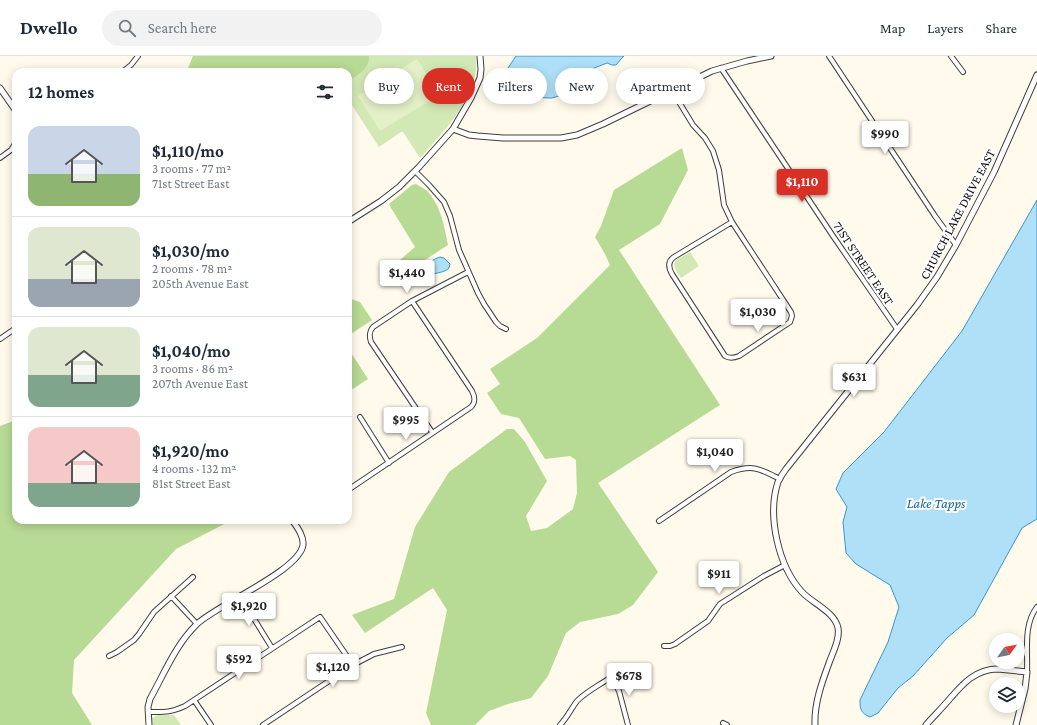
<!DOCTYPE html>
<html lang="en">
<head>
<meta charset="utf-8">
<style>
  :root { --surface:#fff; --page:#f2f2f3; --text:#1f2937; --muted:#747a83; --line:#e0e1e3; --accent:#d93025 }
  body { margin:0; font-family:"Crimson Pro",serif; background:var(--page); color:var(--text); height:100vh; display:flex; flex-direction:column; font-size:15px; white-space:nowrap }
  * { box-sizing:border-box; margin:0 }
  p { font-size:13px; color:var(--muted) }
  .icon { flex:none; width:22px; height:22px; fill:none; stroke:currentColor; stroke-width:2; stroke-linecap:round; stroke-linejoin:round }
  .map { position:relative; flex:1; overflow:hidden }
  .details { position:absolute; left:12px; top:12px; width:340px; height:456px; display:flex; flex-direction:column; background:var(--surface); border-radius:12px; box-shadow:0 2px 10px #0003 }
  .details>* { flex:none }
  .banner { position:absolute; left:364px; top:12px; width:380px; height:36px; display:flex; gap:8px }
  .needle { width:26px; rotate:57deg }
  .fabs { position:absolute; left:989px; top:577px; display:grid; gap:8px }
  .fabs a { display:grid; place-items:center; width:36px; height:36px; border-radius:50%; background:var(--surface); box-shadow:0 2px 10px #0003; font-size:20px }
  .price { position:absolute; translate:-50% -34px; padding:0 9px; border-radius:4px; background:#fff; color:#222; font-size:13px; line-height:26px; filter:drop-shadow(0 1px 2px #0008) }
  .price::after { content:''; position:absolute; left:50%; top:24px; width:12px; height:9px; margin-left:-6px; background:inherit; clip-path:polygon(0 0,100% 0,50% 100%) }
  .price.on { background:var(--accent); color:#fff }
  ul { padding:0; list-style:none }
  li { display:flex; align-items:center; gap:12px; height:100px; padding:0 16px }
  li+li { border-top:1px solid var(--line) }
  li span { display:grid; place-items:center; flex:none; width:112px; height:80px; border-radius:12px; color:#555 }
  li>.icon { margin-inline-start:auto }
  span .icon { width:48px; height:48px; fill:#fffc; stroke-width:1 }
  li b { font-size:17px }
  h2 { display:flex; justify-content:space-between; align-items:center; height:48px; padding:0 16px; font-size:17px }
  .chip { padding:0 14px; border-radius:18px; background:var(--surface); box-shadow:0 2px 10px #0003; font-size:14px; line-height:36px }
  .chip.on { background:var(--accent); color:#fff }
  header { display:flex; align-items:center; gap:24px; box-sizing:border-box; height:56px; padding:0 20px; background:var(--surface); border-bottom:1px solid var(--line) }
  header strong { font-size:19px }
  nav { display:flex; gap:22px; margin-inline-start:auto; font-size:14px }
  .search { width:280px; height:36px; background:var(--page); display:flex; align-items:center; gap:10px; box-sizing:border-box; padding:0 14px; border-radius:22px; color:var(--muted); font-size:15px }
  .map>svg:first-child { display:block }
  .green { fill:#d3e9b5 }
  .forest { fill:#b7da94 }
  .pitch { fill:#e4f0c7 }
  .water { fill:#afe0f7; stroke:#3599cf }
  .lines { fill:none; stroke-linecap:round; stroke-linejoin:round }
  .minor-casing { stroke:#3f3f3f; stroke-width:6 }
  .tertiary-casing { stroke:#3f3f3f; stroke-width:7 }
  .minor { stroke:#fff; stroke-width:4 }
  .tertiary { stroke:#fff; stroke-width:5 }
  .labels { text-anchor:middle; stroke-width:4; stroke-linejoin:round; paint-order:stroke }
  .street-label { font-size:13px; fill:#0c0c0c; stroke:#fff }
  .water-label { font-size:14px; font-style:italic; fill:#14699f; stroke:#fff }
</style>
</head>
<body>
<header>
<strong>Dwello</strong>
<div class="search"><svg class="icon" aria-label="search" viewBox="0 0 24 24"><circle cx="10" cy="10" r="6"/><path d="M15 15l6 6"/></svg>Search here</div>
<nav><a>Map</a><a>Layers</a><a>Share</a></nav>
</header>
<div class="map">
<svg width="1037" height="669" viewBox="0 0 1037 669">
  <rect width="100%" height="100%" fill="#fffaeb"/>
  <!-- green -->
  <path class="green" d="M320 0H476C481 38 443 76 420 102L403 76H401L379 91 348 43V16Z
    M690 196 699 210 681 222C677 216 672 211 676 204Z
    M158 659H174L181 669H153L152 665V662Z"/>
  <!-- forest -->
  <path class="forest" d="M193 0H369C370 13 357 19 348 26V16H183L188 12Z
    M682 92 688 114 660 168 619 194 720 349 598 427 658 516 633 549 618 558 580 566 566 577 548 620 531 642 508 648 489 655 475 669H431L426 657 447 554 433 532 365 577 352 559 394 543 415 471 449 416 507 373H514L525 386 547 425 526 460 531 475 547 472 573 453 577 437 576 404 570 400 545 403 519 362 501 358 487 337 500 328 490 313 537 282 610 209 605 198 595 181 601 170 614 134Z
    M416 128C419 130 423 132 426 134 441 149 444 169 448 189L391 226 393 210 415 191 391 152 389 148 412 129Z
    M348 242 360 246 372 264 348 280Z
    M348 292 368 323 348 336Z
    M16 364V464H232L176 493 74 604 72 637 92 669H0V370Z"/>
  <!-- pitch -->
  <path class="pitch" d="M417 3 440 39 431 44 380 75 358 40Z"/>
  <!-- water -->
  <path class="water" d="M516 0H624L621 3 616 9H612L607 7 589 14 585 18 584 21 571 28 572 30 565 34H562L563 37 562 39 552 42 516 41 502 43 498 41 497 36 503 27 508 12Z
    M1037 144V463L1022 472 974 559 947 582 913 620 898 632 878 657 870 661C861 657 860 654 860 644L888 586 899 551 890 529 856 508 846 497 843 466 847 451 836 433 843 417 884 376 962 275Z
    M440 201 444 202 450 208 449 212C444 217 438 216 431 219V220L432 221 430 222 409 231C403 232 402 227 403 222L412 218 435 203Z"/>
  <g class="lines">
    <defs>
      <path id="minor" d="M829 0 935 160 956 189
        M951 0 963 16
        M721 12 833 180 897 273
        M122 16 131 9 138 0
        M672 34 679 46 693 69 705 82 713 95 719 114 724 149 732 166 791 256 792 260 790 266 739 300C734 302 730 303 725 300L672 218C668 211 668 205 674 201L732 166
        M0 102 11 94 16 86
        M415 115 429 129 444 146 450 160 459 194 478 237 484 248 496 266 500 270 506 273
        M0 283 16 272
        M360 361 389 407
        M432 376 371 286C369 280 369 276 373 271L412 245 468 216
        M348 434 471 351C476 346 475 341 472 335L412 245
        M659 465 731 416C753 408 760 413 780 423
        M171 540 197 568
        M240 540 272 592
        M664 590H670L675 588 708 565 720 548 764 520 785 509
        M109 600 117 596 134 584 139 578 154 556 193 521
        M1027 616C1028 595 1023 569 1037 551
        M194 644 211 669
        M148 656C163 656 170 657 185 650L320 561 353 609
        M723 667 727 669
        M263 669 353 609 374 598 402 591
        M560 669C567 662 571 653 577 645 587 635 600 629 611 621L619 635 628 669"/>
      <path id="tertiary" d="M0 32 16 55
        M453 73 469 79 478 80 503 82H561L577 79 603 68 712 15 747 5 771 0
        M348 166 381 145 399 131 419 111 453 73 471 42 480 22 481 13 480 0
        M149 669 148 651 150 643C164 618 176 588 197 568 218 548 299 515 303 489 304 480 297 471 292 464
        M815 669C814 648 822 626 829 607 833 596 840 583 838 572 835 556 812 547 802 536 778 510 767 459 778 426 780 422 783 417 786 413L917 249 937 221 956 189 994 116 1037 19
        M926 669C933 661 940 654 947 646 961 630 974 613 998 613L1027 616 1025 633 1016 669"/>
    </defs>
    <!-- minor casing -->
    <use href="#minor" class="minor-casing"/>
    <!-- tertiary casing -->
    <use href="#tertiary" class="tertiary-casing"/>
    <!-- minor -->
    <use href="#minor" class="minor"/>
    <!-- tertiary -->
    <use href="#tertiary" class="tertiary"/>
  </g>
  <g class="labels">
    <!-- street labels -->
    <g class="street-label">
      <text transform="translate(957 158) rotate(-62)" y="5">CHURCH LAKE DRIVE EAST</text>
      <text transform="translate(864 207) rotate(56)" y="5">71ST STREET EAST</text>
    </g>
    <!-- water labels -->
    <g class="water-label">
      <text x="936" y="452">Lake Tapps</text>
    </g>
  </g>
</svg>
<div class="fabs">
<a><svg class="needle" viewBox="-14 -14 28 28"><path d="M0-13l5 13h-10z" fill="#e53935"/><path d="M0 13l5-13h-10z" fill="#747a83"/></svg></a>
<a><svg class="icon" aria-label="layers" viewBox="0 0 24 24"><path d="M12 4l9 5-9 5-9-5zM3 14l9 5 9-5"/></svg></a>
</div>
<b class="price" style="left:885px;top:99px">$990</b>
<b class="price on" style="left:802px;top:147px">$1,110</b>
<b class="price" style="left:407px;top:238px">$1,440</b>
<b class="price" style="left:758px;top:277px">$1,030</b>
<b class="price" style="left:854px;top:342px">$631</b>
<b class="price" style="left:406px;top:385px">$995</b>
<b class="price" style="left:715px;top:417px">$1,040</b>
<b class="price" style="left:719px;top:539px">$911</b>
<b class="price" style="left:249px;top:571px">$1,920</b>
<b class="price" style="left:239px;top:624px">$592</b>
<b class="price" style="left:333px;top:632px">$1,120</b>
<b class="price" style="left:629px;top:641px">$678</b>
<div class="banner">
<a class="chip">Buy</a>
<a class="chip on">Rent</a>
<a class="chip">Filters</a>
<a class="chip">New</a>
<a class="chip">Apartment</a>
</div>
<section class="details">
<h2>12 homes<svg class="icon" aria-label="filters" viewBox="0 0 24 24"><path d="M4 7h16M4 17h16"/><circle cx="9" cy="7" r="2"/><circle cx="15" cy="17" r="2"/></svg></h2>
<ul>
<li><span style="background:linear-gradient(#c9d6e8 60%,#8fb573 0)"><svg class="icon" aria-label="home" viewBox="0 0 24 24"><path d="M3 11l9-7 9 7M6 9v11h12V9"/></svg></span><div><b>$1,110/mo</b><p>3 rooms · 77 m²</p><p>71st Street East</p></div></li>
<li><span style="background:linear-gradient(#dfe7d0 65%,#9aa5b1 0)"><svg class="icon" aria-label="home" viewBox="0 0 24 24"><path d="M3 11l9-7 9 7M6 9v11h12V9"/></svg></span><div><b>$1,030/mo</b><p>2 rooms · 78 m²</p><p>205th Avenue East</p></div></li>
<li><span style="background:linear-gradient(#dfe7d0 60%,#7fa58c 0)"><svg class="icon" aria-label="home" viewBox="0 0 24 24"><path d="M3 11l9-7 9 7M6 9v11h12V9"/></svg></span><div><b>$1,040/mo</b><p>3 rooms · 86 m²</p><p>207th Avenue East</p></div></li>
<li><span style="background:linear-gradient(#f6c9c9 70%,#7fa58c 0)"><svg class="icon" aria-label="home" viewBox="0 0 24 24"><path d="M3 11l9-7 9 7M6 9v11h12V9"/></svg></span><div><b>$1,920/mo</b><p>4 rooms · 132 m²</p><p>81st Street East</p></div></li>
</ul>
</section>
</div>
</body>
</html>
